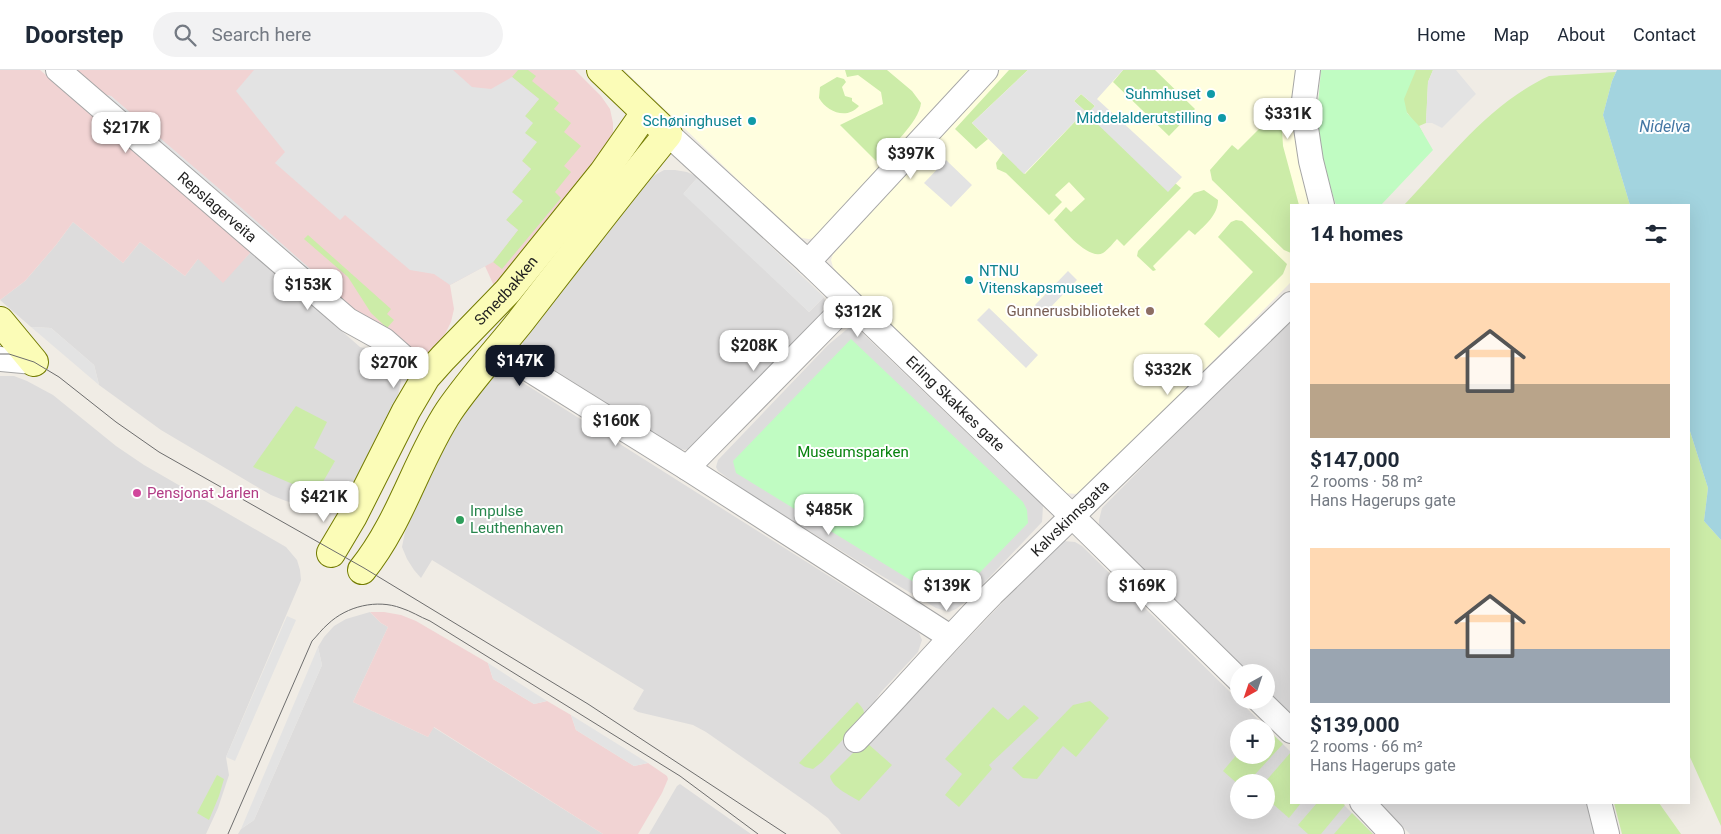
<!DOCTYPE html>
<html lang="en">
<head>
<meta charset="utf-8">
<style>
  :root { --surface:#fff; --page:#f2f2f3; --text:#1f2937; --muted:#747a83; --line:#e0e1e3; --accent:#111827 }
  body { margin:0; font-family:Roboto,sans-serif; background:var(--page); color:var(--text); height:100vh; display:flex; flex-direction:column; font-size:19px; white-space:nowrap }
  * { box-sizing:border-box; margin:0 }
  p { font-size:16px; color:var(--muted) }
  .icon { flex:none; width:28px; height:28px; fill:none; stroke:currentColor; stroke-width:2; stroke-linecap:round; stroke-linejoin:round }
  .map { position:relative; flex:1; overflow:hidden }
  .side { position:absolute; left:1290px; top:134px; width:400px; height:600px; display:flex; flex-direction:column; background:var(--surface); border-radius:0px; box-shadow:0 5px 20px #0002 }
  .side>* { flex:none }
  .needle { width:32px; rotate:220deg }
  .buttons { position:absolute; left:1230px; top:594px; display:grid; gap:10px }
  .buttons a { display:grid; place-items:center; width:45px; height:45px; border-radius:50%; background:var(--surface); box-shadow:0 5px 20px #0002; font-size:25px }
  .price { position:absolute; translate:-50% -42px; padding:0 11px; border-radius:10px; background:#fff; color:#222; font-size:16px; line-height:32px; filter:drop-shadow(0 1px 2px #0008) }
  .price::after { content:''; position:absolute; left:50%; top:30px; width:15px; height:11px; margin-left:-8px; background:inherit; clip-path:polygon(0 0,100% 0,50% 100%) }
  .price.selected { background:var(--accent); color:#fff }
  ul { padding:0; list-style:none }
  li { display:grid; align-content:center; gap:10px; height:265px; padding:0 20px }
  li span { display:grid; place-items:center; height:155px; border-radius:0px; color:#555 }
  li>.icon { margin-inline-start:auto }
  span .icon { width:90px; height:90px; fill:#fffc; stroke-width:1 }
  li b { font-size:21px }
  h2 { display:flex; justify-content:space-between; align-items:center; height:60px; padding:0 20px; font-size:21px }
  header { display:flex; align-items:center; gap:30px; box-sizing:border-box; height:70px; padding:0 25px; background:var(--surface); border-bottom:1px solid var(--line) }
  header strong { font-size:24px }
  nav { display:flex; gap:28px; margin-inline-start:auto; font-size:18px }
  .search { width:350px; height:45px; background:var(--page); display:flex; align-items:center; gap:12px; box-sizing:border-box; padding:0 18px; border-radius:28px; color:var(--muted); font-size:19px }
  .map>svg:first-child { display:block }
  .residential { fill:#dddcdc; fill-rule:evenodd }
  .commercial { fill:#f1d3d3 }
  .education { fill:#fffedf }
  .grass { fill:#cceca8 }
  .park { fill:#c0fcc2 }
  .parking { fill:#e3e3e3 }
  .water { fill:#a3d4df }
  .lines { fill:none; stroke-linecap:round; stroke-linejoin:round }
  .street-casing { stroke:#a6a6a6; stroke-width:26 }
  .secondary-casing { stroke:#737b00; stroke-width:30 }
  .street { stroke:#fff; stroke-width:24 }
  .secondary { stroke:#fbfcb7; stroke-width:28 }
  .tram { stroke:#6d6d6d; stroke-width:1 }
  .culture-dot { fill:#0f9aa8; stroke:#fff; stroke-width:2 }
  .education-dot { fill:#8d6e63; stroke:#fff; stroke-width:2 }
  .hotel-dot { fill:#d1479c; stroke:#fff; stroke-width:2 }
  .leisure-dot { fill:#2e9e5b; stroke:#fff; stroke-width:2 }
  .labels { text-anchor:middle; stroke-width:4; stroke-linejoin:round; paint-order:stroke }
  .culture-label { font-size:15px; fill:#0d838f; stroke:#fff; text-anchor:end }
  .street-label { font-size:15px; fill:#1f1f1f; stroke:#fff }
  .education-label { font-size:15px; fill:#785e54; stroke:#fff; text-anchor:end }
  .park-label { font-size:15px; fill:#07830d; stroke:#fff }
  .hotel-label { font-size:15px; fill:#b23c85; stroke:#fff; text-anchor:start }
  .leisure-label { font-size:15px; fill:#27864d; stroke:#fff; text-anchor:start }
  .water-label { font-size:16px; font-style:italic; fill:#4276a3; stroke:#fff }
</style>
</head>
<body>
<header>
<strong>Doorstep</strong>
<div class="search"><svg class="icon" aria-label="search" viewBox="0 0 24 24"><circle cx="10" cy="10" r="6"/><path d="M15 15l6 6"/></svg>Search here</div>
<nav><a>Home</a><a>Map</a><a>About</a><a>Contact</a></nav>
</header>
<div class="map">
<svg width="1721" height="764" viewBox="0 0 1721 764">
  <rect width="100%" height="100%" fill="#f0ece5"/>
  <!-- residential -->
  <path class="residential" d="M664 100H675L687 102 698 107 684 123 809 242 824 227 825 231 822 243 693 377 685 380 677 378 527 283 524 278 522 268 648 109Z
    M73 152 123 193 140 172 185 206 198 189 245 188 251 182 360 277 380 282 395 294 401 311 397 329 351 418 336 431 320 435 303 436 286 431 271 425 161 360 99 315 94 295 51 258 31 257 0 230 25 211 56 175Z
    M1291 248V645L1266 621V602H1248L1105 463 1099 455V450L1102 438Z
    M852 255 857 258 1043 436 1042 452 969 529 956 539 949 542 936 538 877 503 748 423 718 401 716 397 718 390 828 275Z
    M496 301 506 302 919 563 922 570 918 582 881 622 864 647 886 655 1058 474 1064 471 1075 472 1082 476 1291 682V732L1342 733 1373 764H841L828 748 808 733 706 662 693 655 638 642 633 639 644 620 432 490 421 508 414 500 407 489 402 477 405 462 446 371 470 331ZM1239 658H1266V685H1239ZM1239 712H1266V740H1239Z
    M0 306H14L27 311 53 325 116 376 144 395 286 477 297 490 300 500 301 510 299 515 226 687 229 705 218 738 206 764H0Z
    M370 542 381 553 388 557 353 632 428 667 433 657 603 764H238L241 759 254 750 322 595 318 577 324 567 334 556 346 549Z
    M680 714 751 764H649L677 716Z
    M1378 733H1587L1596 764H1410Z"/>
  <!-- commercial -->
  <path class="commercial" d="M0 0H40L251 182 223 213 198 189 185 206 140 172 123 193 73 152 56 175 25 211 0 230Z
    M71 0H575L601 26 610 39 613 53V67L607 79 500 216H494L485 196 450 215 454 239 451 252 445 264 429 282 421 284 416 283 330 228 325 212 111 26 93 23Z
    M370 542H384L401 545 416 551 488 593 493 609 534 634 547 631 571 645 576 660 634 696 648 693 667 706 668 709 662 723 638 764H603L434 657 428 667 353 632 388 557 381 553Z"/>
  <!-- education -->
  <path class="education" d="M624 0H970L814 168 809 169 802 168 795 165Z
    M1000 0H1298L1293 55 1296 76 1312 135H1291V212L1085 420 1078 424 1064 423 839 205 833 197 831 190 833 184Z"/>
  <!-- grass -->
  <path class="grass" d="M518 0H528L536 6 532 11 559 33 554 39 571 53 564 62 581 76 564 96 571 102 555 122 561 128 502 199 493 192 518 160 506 150 512 122 531 99 522 91 525 63V46L539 29 512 7Z
    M845 0H887L912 21 921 33C919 52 890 79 876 91L840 55 883 34 881 22 858 5 847 7Z
    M1009 0H1028L972 53 988 69 976 79 955 59Z
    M1123 0H1155L1195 39 1169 66 1113 12Z
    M1412 0H1433L1428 12 1426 53 1419 56 1424 65 1399 32Z
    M1616 2 1612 11 1603 45 1630 135H1404C1448 89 1490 33 1549 6Z
    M837 7 844 9 846 12 842 17 845 26 852 28V31L859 36C847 50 827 42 819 28L820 17Z
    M1081 24 1095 36 1088 44 1168 121 1175 113 1181 118 1124 176 1117 169C1113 173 1108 180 1103 183 1089 191 1063 159 1054 150L1066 137 1071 142 1085 129 1069 112 1055 125 1062 132 1049 145 1006 103 997 99 996 93 1003 83 1025 104 1085 41 1074 31Z
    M1272 36 1281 43 1283 76 1299 135H1291V183L1284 180 1212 110 1210 100 1232 75 1238 80 1267 51Z
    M1204 120 1218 130C1218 145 1205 155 1195 165L1189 160 1153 196 1156 200 1153 201 1137 186 1138 181 1194 123Z
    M1236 150 1242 151 1287 194 1283 204 1219 268 1204 254 1253 202 1218 167 1231 152Z
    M308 165 391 239 387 244 394 250 387 258 371 243 348 207 304 169Z
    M296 336 327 352 314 378 335 391 316 424 253 397Z
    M1689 358 1708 418 1704 451 1721 470V756L1689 685Z
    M1090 631 1109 648 1076 687 1063 676 1037 709 1023 708 1012 698 1073 635Z
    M857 632C862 637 865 640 864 647L822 692 813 699 805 697 799 693Z
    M1024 635 1039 648 989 695 992 699 959 737 945 725 962 704 945 689 993 637 1008 650Z
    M1266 658 1283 674 1248 712H1239V715L1223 701 1239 682V685H1266Z
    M867 673 892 695 859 731C850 725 832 718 830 706L861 675Z
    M1291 682V732L1301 733 1289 748 1266 728 1265 712Z
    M217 705 224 709 219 726 209 750 197 743Z
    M1317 733H1342L1345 735 1321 764H1308L1298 755Z
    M1614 733H1659L1681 764H1622Z
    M1352 743 1373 764H1334Z"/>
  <!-- park -->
  <path class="park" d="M1321 0H1416L1404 29 1407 43 1419 56 1433 80 1381 135H1336L1324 97 1317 46Z
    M851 269 1023 432 1027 440 1028 453 953 530H943L736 403 733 391Z"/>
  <!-- parking -->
  <path class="parking" d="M254 0H453L472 17 491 19 512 7 539 29 525 46 533 53 525 63 537 72 522 91 531 99 512 122 523 131 506 150 518 160 493 192 450 215 434 204 410 200 345 145 340 150 275 93 285 82 236 21Z
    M1028 0H1123L1097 29 1182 107 1168 122 1087 44 1095 36 1081 24 1074 31 1085 41 1024 104 972 53Z
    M1433 0H1456L1476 24 1442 58 1432 53H1426L1428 12Z
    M93 23 111 26 237 134 325 212 330 228Z
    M946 90 972 115 951 137 924 113Z
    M698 107 824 227 809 242 683 124Z
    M1068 201 1077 210 1044 244 1035 235Z
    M989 238 1038 285 1026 298 977 250Z
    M31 257 51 258 94 295 99 315Z
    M287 546 296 550 235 691 226 687Z
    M318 577 322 595 254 750 241 759Z
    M488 593 547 631 534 634 493 609Z
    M571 645 648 693 634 696 576 660Z"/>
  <!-- water -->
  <path class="water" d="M1617 0H1721V470L1704 451 1708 418 1689 358V135H1630L1603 45 1612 11Z"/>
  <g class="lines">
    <defs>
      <g id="street">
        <path id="s1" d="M58 0 348 250 384 270 426 307"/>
        <path d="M1308 0 1303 38 1311 91 1322 135"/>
        <path id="s2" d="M668 64 808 192 1072 446 1239 610"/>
        <path d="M808 192 986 0"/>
        <path d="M496 279 687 398 950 567"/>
        <path d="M0 289 34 292"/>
        <path d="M687 398 849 233"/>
        <path d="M1259 630 1291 661"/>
        <path id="s3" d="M856 670C902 622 945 572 992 524L1291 234"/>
        <path d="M1362 732 1392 764"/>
        <path d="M1599 732 1607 764"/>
      </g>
      <g id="secondary">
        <path d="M0 251 34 292"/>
        <path id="s4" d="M331 483 353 446 406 341 426 307 443 288 508 221 603 103 645 43"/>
        <path d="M362 500C401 452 416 391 449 341 471 309 496 282 520 252 569 189 617 126 668 64L601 0"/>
      </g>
    </defs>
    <!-- street casing -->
    <use href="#street" class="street-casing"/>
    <!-- secondary casing -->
    <use href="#secondary" class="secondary-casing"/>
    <!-- street -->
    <use href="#street" class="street"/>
    <!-- secondary -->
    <use href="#secondary" class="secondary"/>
    <!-- tram -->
    <path class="tram" d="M0 284H9L34 292 59 307 116 352 159 382 364 498 588 634 786 764
      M228 764 312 571C317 566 322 559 328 554 347 536 377 529 401 538 411 541 420 547 430 551L680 706 758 764"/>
  </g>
  <!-- markers -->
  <g class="culture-dot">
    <circle cx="1211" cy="24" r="5"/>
    <circle cx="1222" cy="48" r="5"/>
    <circle cx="752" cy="51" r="5"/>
    <circle cx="969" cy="210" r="5"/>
  </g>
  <circle class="education-dot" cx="1150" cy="241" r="5"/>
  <circle class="hotel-dot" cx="137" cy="423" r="5"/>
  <circle class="leisure-dot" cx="460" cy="450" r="5"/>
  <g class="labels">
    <!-- culture labels -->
    <g class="culture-label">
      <text x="1201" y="29">Suhmhuset</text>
      <text x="1212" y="53">Middelalderutstilling</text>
      <text x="742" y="56">Schøninghuset</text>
      <text x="979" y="206" text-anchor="start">NTNU<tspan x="979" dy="17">Vitenskapsmuseet</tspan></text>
    </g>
    <!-- street labels -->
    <g class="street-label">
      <text dy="5" stroke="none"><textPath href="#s1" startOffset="210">Repslagerveita</textPath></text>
      <text dy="5" stroke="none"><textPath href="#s4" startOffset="318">Smedbakken</textPath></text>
      <text dy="5" stroke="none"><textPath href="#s2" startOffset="394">Erling Skakkes gate</textPath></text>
      <text dy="5" stroke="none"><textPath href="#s3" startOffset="308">Kalvskinnsgata</textPath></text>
    </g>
    <!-- education labels -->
    <g class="education-label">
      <text x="1140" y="246">Gunnerusbiblioteket</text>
    </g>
    <!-- park labels -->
    <g class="park-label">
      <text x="853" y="387">Museumsparken</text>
    </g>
    <!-- hotel labels -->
    <g class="hotel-label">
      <text x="147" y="428">Pensjonat Jarlen</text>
    </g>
    <!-- leisure labels -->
    <g class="leisure-label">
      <text x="470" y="446">Impulse<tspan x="470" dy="17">Leuthenhaven</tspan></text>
    </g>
    <!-- water labels -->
    <g class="water-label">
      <text x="1665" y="62">Nidelva</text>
    </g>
  </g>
</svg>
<div class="buttons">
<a><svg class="needle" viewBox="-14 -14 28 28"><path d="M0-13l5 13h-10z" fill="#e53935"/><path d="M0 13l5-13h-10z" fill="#747a83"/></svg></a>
<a>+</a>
<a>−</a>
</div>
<b class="price" style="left:1288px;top:70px">$331K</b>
<b class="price" style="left:126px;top:84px">$217K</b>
<b class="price" style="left:911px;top:110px">$397K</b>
<b class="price" style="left:308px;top:241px">$153K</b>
<b class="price" style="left:858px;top:268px">$312K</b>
<b class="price" style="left:754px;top:302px">$208K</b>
<b class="price selected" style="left:520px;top:317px">$147K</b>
<b class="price" style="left:394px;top:319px">$270K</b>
<b class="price" style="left:1168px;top:326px">$332K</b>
<b class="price" style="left:616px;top:377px">$160K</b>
<b class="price" style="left:324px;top:453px">$421K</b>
<b class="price" style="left:829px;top:466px">$485K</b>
<b class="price" style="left:947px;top:542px">$139K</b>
<b class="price" style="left:1142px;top:542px">$169K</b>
<section class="side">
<h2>14 homes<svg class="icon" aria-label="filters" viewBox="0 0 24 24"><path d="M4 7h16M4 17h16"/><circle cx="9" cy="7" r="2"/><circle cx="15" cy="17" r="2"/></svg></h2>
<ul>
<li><span style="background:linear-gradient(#ffd9b3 65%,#b9a48a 0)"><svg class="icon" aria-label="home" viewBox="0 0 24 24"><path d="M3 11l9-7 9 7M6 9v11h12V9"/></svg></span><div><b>$147,000</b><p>2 rooms · 58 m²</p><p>Hans Hagerups gate</p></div></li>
<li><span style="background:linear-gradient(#ffd9b3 65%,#9aa5b1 0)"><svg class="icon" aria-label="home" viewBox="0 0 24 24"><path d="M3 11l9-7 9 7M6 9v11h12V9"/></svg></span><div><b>$139,000</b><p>2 rooms · 66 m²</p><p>Hans Hagerups gate</p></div></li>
</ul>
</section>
</div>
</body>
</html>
